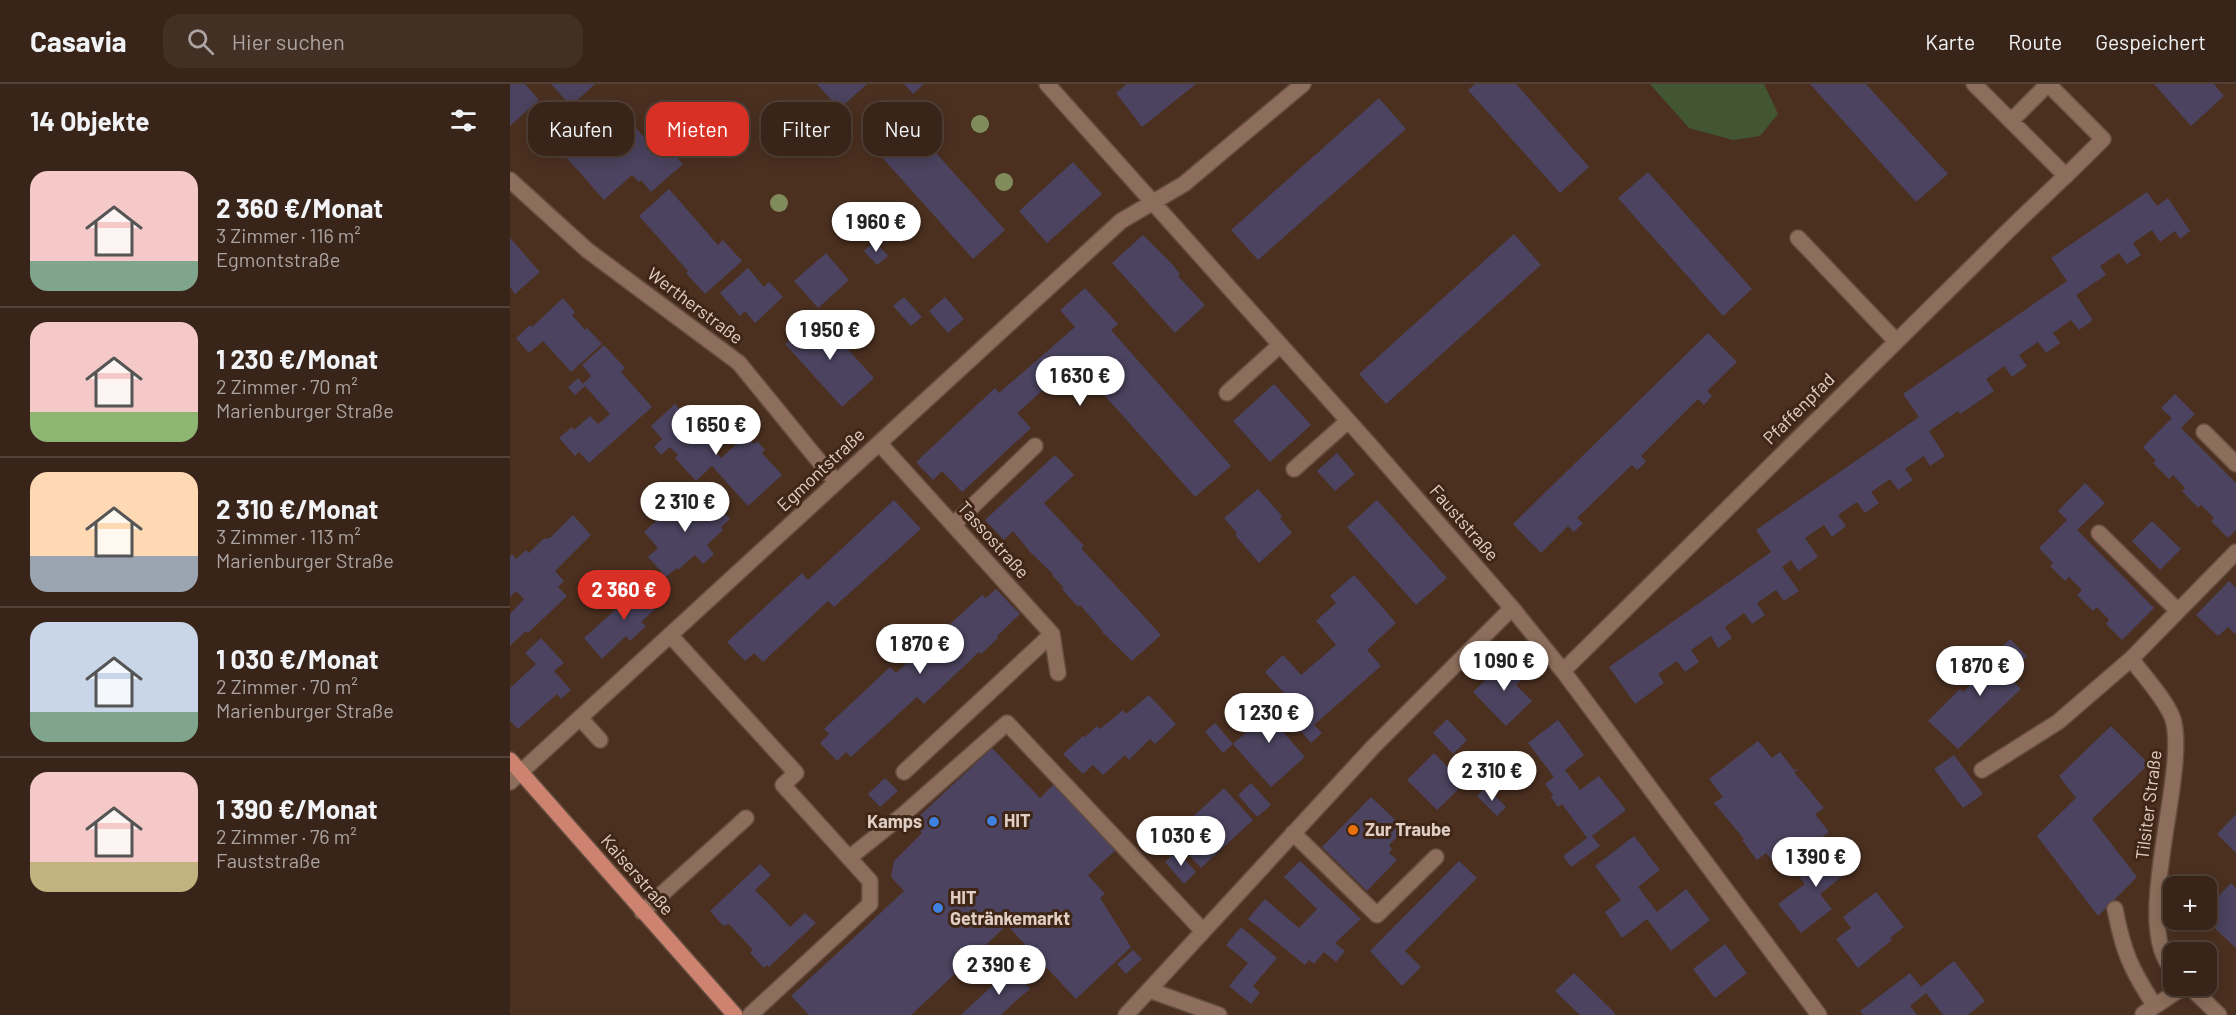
<!DOCTYPE html>
<html lang="de">
<head>
<meta charset="utf-8">
<style>
  :root { --surface:#382418; --page:#433025; --text:#f1f3f6; --muted:#aba4a2; --line:#524137; --accent:#d93025 }
  body { margin:0; font-family:Barlow,sans-serif; background:var(--page); color:var(--text); height:100vh; display:flex; flex-direction:column; font-size:22px; white-space:nowrap }
  * { box-sizing:border-box; margin:0 }
  p { font-size:20px; color:var(--muted) }
  .icon { flex:none; width:33px; height:33px; fill:none; stroke:currentColor; stroke-width:2; stroke-linecap:round; stroke-linejoin:round }
  .map { position:relative; flex:1; overflow:hidden }
  .sheet { display:flex; flex-direction:column; background:var(--surface); width:510px }
  .sheet>* { flex:none }
  .banner { position:absolute; left:18px; top:18px; width:570px; height:54px; display:flex; gap:12px }
  .controls { position:absolute; left:1653px; top:792px; display:grid; gap:12px }
  .controls a { display:grid; place-items:center; width:54px; height:54px; border-radius:12px; background:var(--surface); box-shadow:0 3px 15px #0003,0 0 0 2px var(--line); font-size:30px }
  .price { position:absolute; translate:-50% -51px; padding:0 14px; border-radius:21px; background:#fff; color:#222; font-size:20px; line-height:39px; filter:drop-shadow(0 2px 3px #0008) }
  .price::after { content:''; position:absolute; left:50%; top:36px; width:18px; height:14px; margin-left:-9px; background:inherit; clip-path:polygon(0 0,100% 0,50% 100%) }
  .price.current { background:var(--accent); color:#fff }
  ul { padding:0; list-style:none }
  li { display:flex; align-items:center; gap:18px; height:150px; padding:0 30px }
  li+li { border-top:2px solid var(--line) }
  li span { display:grid; place-items:center; flex:none; width:168px; height:120px; border-radius:18px; color:#555 }
  li>.icon { margin-inline-start:auto }
  span .icon { width:72px; height:72px; fill:#fffc; stroke-width:1 }
  li b { font-size:26px }
  h2 { display:flex; justify-content:space-between; align-items:center; height:72px; padding:0 30px; font-size:26px }
  .tag { padding:0 21px; border-radius:18px; background:var(--surface); box-shadow:0 3px 15px #0003,0 0 0 2px var(--line); font-size:21px; line-height:54px }
  .tag.current { background:var(--accent); color:#fff }
  header { display:flex; align-items:center; gap:36px; box-sizing:border-box; height:84px; padding:0 30px; background:var(--surface); border-bottom:2px solid var(--line) }
  header strong { font-size:28px }
  nav { display:flex; gap:33px; margin-inline-start:auto; font-size:21px }
  .search { width:420px; height:54px; background:var(--page); display:flex; align-items:center; gap:15px; box-sizing:border-box; padding:0 21px; border-radius:18px; color:var(--muted); font-size:22px }
  main { display:flex; flex:1; min-height:0 }
  .map>svg:first-child { display:block }
  .green { fill:#425633 }
  .building { fill:#4b435f }
  .lines { fill:none; stroke-linecap:round; stroke-linejoin:round }
  .minor-casing { stroke:#654e40; stroke-width:18 }
  .major-casing { stroke:#654e40; stroke-width:18 }
  .minor { stroke:#8d6e5c; stroke-width:15 }
  .major { stroke:#cd836f; stroke-width:15 }
  .tree { fill:#818c5d }
  .shop-dot { fill:#3f7fe0; stroke:#402616; stroke-width:2 }
  .food-dot { fill:#e8710a; stroke:#402616; stroke-width:2 }
  .labels { text-anchor:middle; stroke-width:6; stroke-linejoin:round; paint-order:stroke }
  .street-label { font-size:18px; fill:#e1cfc5; stroke:#402616 }
  .poi-label { font-size:18px; font-weight:bold; fill:#e1cfc5; stroke:#402616; text-anchor:start }
</style>
</head>
<body>
<header>
<strong>Casavia</strong>
<div class="search"><svg class="icon" aria-label="search" viewBox="0 0 24 24"><circle cx="10" cy="10" r="6"/><path d="M15 15l6 6"/></svg>Hier suchen</div>
<nav><a>Karte</a><a>Route</a><a>Gespeichert</a></nav>
</header>
<main>
<section class="sheet">
<h2>14 Objekte<svg class="icon" aria-label="filters" viewBox="0 0 24 24"><path d="M4 7h16M4 17h16"/><circle cx="9" cy="7" r="2"/><circle cx="15" cy="17" r="2"/></svg></h2>
<ul>
<li><span style="background:linear-gradient(#f6c9c9 75%,#7fa58c 0)"><svg class="icon" aria-label="home" viewBox="0 0 24 24"><path d="M3 11l9-7 9 7M6 9v11h12V9"/></svg></span><div><b>2 360 €/Monat</b><p>3 Zimmer · 116 m²</p><p>Egmontstraße</p></div></li>
<li><span style="background:linear-gradient(#f6c9c9 75%,#8fb573 0)"><svg class="icon" aria-label="home" viewBox="0 0 24 24"><path d="M3 11l9-7 9 7M6 9v11h12V9"/></svg></span><div><b>1 230 €/Monat</b><p>2 Zimmer · 70 m²</p><p>Marienburger Straße</p></div></li>
<li><span style="background:linear-gradient(#ffd9b3 70%,#9aa5b1 0)"><svg class="icon" aria-label="home" viewBox="0 0 24 24"><path d="M3 11l9-7 9 7M6 9v11h12V9"/></svg></span><div><b>2 310 €/Monat</b><p>3 Zimmer · 113 m²</p><p>Marienburger Straße</p></div></li>
<li><span style="background:linear-gradient(#c9d6e8 75%,#7fa58c 0)"><svg class="icon" aria-label="home" viewBox="0 0 24 24"><path d="M3 11l9-7 9 7M6 9v11h12V9"/></svg></span><div><b>1 030 €/Monat</b><p>2 Zimmer · 70 m²</p><p>Marienburger Straße</p></div></li>
<li><span style="background:linear-gradient(#f6c9c9 75%,#c2b280 0)"><svg class="icon" aria-label="home" viewBox="0 0 24 24"><path d="M3 11l9-7 9 7M6 9v11h12V9"/></svg></span><div><b>1 390 €/Monat</b><p>2 Zimmer · 76 m²</p><p>Fauststraße</p></div></li>
</ul>
</section>
<div class="map">
<svg width="1726" height="931" viewBox="0 0 1726 931">
  <rect width="100%" height="100%" fill="#4b3020"/>
  <!-- green -->
  <path class="green" d="M1140 0H1254L1268 30 1250 52 1223 56 1179 44Z"/>
  <!-- building -->
  <path class="building" d="M0 0H15L29 16 0 42Z
    M41 0H85L61 22Z
    M307 0H357L329 25Z
    M394 0H414L403 10Z
    M617 0H686L632 43 606 9Z
    M965 0H1006L1079 83 1050 109 958 6Z
    M1300 0H1356L1438 90 1406 118Z
    M1644 0H1704L1714 12 1681 42Z
    M869 14 896 45 748 176 721 146Z
    M74 22 84 34 79 39 101 64 125 43 152 74 161 67 173 80 141 108 131 96 129 98 122 91 94 116 49 65 45 69 34 57Z
    M384 22 495 146 463 175 352 51Z
    M563 78 592 110 537 159 509 127Z
    M1138 88 1242 205 1213 232 1108 114Z
    M159 105 208 161 213 156 232 177 195 210 176 189 178 187 129 132Z
    M1637 108 1647 122 1658 114 1680 147 1670 155 1665 147 1650 158 1642 146 1623 159 1631 171 1617 180 1609 169 1590 182 1596 191 1566 211 1583 236 1569 246 1561 236 1543 249 1550 259 1536 269 1528 258 1509 271 1517 282 1502 293 1494 282 1476 295 1484 307 1450 330 1448 327 1419 347 1435 372 1420 382 1414 372 1395 385 1403 396 1388 406 1380 395 1361 408 1369 419 1355 429 1347 418 1328 431 1336 442 1322 453 1314 441 1295 454 1308 473 1288 487 1281 476 1272 483 1289 507 1274 517 1266 506 1247 519 1255 531 1242 540 1234 529 1215 543 1222 554 1208 564 1201 552 1181 566 1189 578 1175 588 1167 577 1148 590 1154 599 1125 620 1099 583 1261 468 1246 446 1409 333 1393 310 1557 197 1541 174Z
    M1004 150 1031 181 876 320 849 290Z
    M633 151 662 180 670 190 668 192 695 221 665 249 602 179Z
    M0 154 30 188 5 210 0 203Z
    M365 157 378 172 367 181 354 167Z
    M316 169 339 196 308 224 284 197Z
    M238 184 254 203 259 198 273 213 245 239 235 227 230 232 210 209Z
    M575 204 608 240 601 246 721 382 685 413 565 278 507 329 521 344 452 408 432 387 423 396 406 378 485 304 489 309 565 243 550 226Z
    M394 213 412 233 401 242 383 222Z
    M435 213 454 235 438 249 419 227Z
    M53 214 65 228 62 231 75 246 77 244 92 260 61 288 33 257 19 269 6 254 20 241 22 243Z
    M307 232 364 294 332 323 275 260Z
    M1198 249 1227 278 1197 307 1202 312 1194 321 1188 315 1131 372 1136 377 1132 382 1127 386 1122 381 1067 434 1073 439 1064 448 1058 442 1031 469 1003 440Z
    M94 261 115 284 111 288 142 323 79 379 69 368 65 372 49 354 62 343 64 346 80 332 88 340 100 330 75 302 65 311 58 303 68 294 73 300 81 292 72 281Z
    M764 300 801 341 760 378 723 337Z
    M1665 310 1685 330 1671 344 1726 399V446L1718 454 1701 437 1704 434 1691 421 1688 424 1672 407 1675 404 1663 391 1659 395 1643 379 1646 377 1633 363 1662 334 1651 324Z
    M165 320 172 328 176 324 182 330 178 334 211 374 236 352 244 360 247 357 255 366 252 369 272 391 238 422 202 382 186 397 165 374 168 371 160 363 151 371 144 363 152 355 141 342Z
    M827 369 845 390 825 407 807 387Z
    M545 371 564 391 534 419 574 462 571 464 651 551 622 577 592 548 593 547 570 521 568 523 552 505 554 504 542 491 543 490 521 469 503 447 494 456 475 436Z
    M1575 399 1595 419 1567 446 1644 524 1612 556 1596 540 1599 536 1587 523 1583 527 1567 511 1572 506 1559 493 1555 497 1540 482 1543 479 1529 464 1557 436 1548 427Z
    M748 405 772 432 770 434 782 449 749 479 725 451 727 449 714 434Z
    M179 407 193 423 202 415 220 435 211 443 213 446 197 461 204 470 193 480 185 471 168 486 167 484 156 493 138 473 148 464 134 448Z
    M384 416 411 445 324 523 318 517 253 578 244 569 235 577 217 558 292 489 298 496Z
    M867 416 937 494 906 521 837 443Z
    M63 431 81 451 45 487 54 497 48 503 57 512 18 549 16 547 0 562V530L14 515 6 507 0 513V472L2 470 6 475 16 466 19 469 33 455 40 454Z
    M1642 437 1671 465 1650 486 1622 457Z
    M844 491 886 539 857 566 871 582 804 641 812 649 801 659 783 638 793 630 755 588 773 571 791 591 826 561 806 537 826 519 820 512Z
    M1719 497 1726 504V548L1725 550 1718 543 1708 552 1686 531Z
    M132 502 138 507 143 503 155 516 131 538 136 542 120 557 116 552 92 575 74 554Z
    M486 505 510 530 487 552 488 554 471 570 469 568 414 620 407 613 341 673 336 668 327 677 310 659 319 650 314 645 380 583 386 589 472 511 476 514Z
    M31 554 54 579 44 587 61 606 51 615 47 610 8 645 0 637V604L26 580 15 569Z
    M1500 555 1517 572 1498 592 1511 605 1448 665 1418 637 1450 605 1453 608 1467 595 1463 591Z
    M998 574 1016 591 1006 601 1022 617 996 642 963 608Z
    M758 610 778 631 767 641 795 673 761 703 723 660 756 631 746 620Z
    M639 611 666 640 645 660 640 655 619 676 615 671 593 691 583 681 573 690 553 670 573 652 575 653 587 642 590 645 613 626 616 630Z
    M937 635 957 656 943 670 923 649Z
    M1048 636 1074 671 1055 686 1070 706 1089 692 1116 726 1082 752 1090 762 1061 783 1053 772 1077 754 1052 720 1048 723 1041 713 1043 711 1035 700 1044 693 1018 659Z
    M705 639 723 660 713 669 695 648Z
    M1601 642 1639 680 1582 735 1627 793 1588 832 1527 752 1566 714 1549 692Z
    M1248 657 1262 674 1270 668 1284 686 1289 685 1284 688 1314 724 1305 730 1319 748 1269 786 1256 769 1247 776 1232 756 1234 755 1204 719 1213 713 1199 695Z
    M482 664 530 714 545 699 606 766 578 791 595 810 590 814 621 863 566 915 497 841 401 931H299L281 912 394 807 381 793 384 777 412 749 402 739Z
    M924 669 954 700 927 726 897 696Z
    M1444 671 1473 710 1453 724 1424 685Z
    M375 694 388 707 370 723 358 710Z
    M741 699 761 721 747 733 728 711Z
    M976 703 996 723 987 732 967 712Z
    M714 704 743 736 691 784 662 752Z
    M861 713 895 745 879 761 882 765 879 769 887 776 857 807 812 763Z
    M1726 730V769L1707 750Z
    M1124 752 1150 786 1128 803 1147 828 1176 805 1200 836 1161 867 1137 835 1112 854 1095 828 1111 816 1085 782Z
    M1327 759 1344 783 1310 810 1322 825 1291 849 1268 820 1295 800 1287 790Z
    M667 767 686 788 674 800 655 778Z
    M790 777 851 835 825 859 835 867 826 878 814 868 804 880 799 876 795 881 738 835 755 815 789 844 807 825 774 793Z
    M949 777 967 794 895 867 911 883 892 902 860 867Z
    M250 780 261 791 245 806 262 823 280 843 295 829 306 839 259 883 257 881 254 884 240 869 243 866 219 840 213 842 200 827Z
    M1721 799 1726 804V864L1696 836V825Z
    M1366 808 1394 843 1380 854 1382 856 1348 884 1326 855 1341 844 1333 833Z
    M731 843 767 874 743 902 750 909 741 920 719 902 738 879 716 861Z
    M1215 860 1237 889 1205 914 1183 885Z
    M623 866 632 875 616 890 607 880Z
    M1444 877 1475 917 1458 931H1433L1416 909 1400 922 1407 931H1353L1350 927 1400 889 1411 903Z
    M501 884 520 905 509 914 491 931H451Z
    M1064 889 1105 929 1104 931H1070L1045 907Z"/>
  <g class="lines">
    <defs>
      <path id="minor" d="M537 0 859 360 1002 524 1053 587 1309 931
        M1464 0 1501 37
        M0 96 77 166 229 279 326 398
        M1288 154 1386 257
        M717 309 770 261
        M1694 348 1726 380
        M369 359 542 550 548 589
        M784 385 838 337
        M443 441 525 362
        M1589 449 1668 527
        M160 551 286 689 273 701 360 797V820L240 931
        M1053 587C1194 446 1336 306 1479 166 1516 128 1556 93 1593 55L1538 0 1501 37 1556 92
        M70 634 90 656
        M1472 686 1548 638 1621 575
        M394 688 542 550
        M0 698 611 137 674 100 793 0
        M783 749 867 831 926 773
        M339 774 394 730 497 639 693 847
        M1605 825C1613 867 1621 886 1645 922
        M132 828 236 734
        M1664 887C1620 845 1676 700 1664 639 1661 622 1632 589 1621 575L1726 468
        M1679 902 1709 931
        M639 906 709 931
        M1633 930 1675 902
        M616 931 864 662 1002 524"/>
      <path id="major" d="M0 676 225 931"/>
    </defs>
    <!-- minor casing -->
    <use href="#minor" class="minor-casing"/>
    <!-- major casing -->
    <use href="#major" class="major-casing"/>
    <!-- minor -->
    <use href="#minor" class="minor"/>
    <!-- major -->
    <use href="#major" class="major"/>
  </g>
  <!-- trees -->
  <g class="tree">
    <circle cx="470" cy="40" r="9"/>
    <circle cx="494" cy="98" r="9"/>
    <circle cx="269" cy="119" r="9"/>
  </g>
  <!-- markers -->
  <g class="shop-dot">
    <circle cx="482" cy="737" r="6"/>
    <circle cx="424" cy="738" r="6"/>
    <circle cx="428" cy="824" r="6"/>
  </g>
  <circle class="food-dot" cx="843" cy="746" r="6"/>
  <g class="labels">
    <!-- street labels -->
    <g class="street-label">
      <text transform="translate(185 222) rotate(37)" y="6">Wertherstraße</text>
      <text transform="translate(1289 325) rotate(-45)" y="6">Pfaffenpfad</text>
      <text transform="translate(311 386) rotate(-43)" y="6">Egmontstraße</text>
      <text transform="translate(954 439) rotate(49)" y="6">Fauststraße</text>
      <text transform="translate(483 456) rotate(48)" y="6">Tassostraße</text>
      <text transform="translate(1639 721) rotate(-83)" y="6">Tilsiter Straße</text>
      <text transform="translate(127 791) rotate(49)" y="6">Kaiserstraße</text>
    </g>
    <!-- poi labels -->
    <g class="poi-label">
      <text x="494" y="743">HIT</text>
      <text x="412" y="744" text-anchor="end">Kamps</text>
      <text x="855" y="752">Zur Traube</text>
      <text x="440" y="820">HIT<tspan x="440" dy="21">Getränkemarkt</tspan></text>
    </g>
  </g>
</svg>
<div class="controls">
<a>+</a>
<a>−</a>
</div>
<b class="price" style="left:366px;top:169px">1 960 €</b>
<b class="price" style="left:320px;top:277px">1 950 €</b>
<b class="price" style="left:570px;top:323px">1 630 €</b>
<b class="price" style="left:206px;top:372px">1 650 €</b>
<b class="price" style="left:175px;top:449px">2 310 €</b>
<b class="price current" style="left:114px;top:537px">2 360 €</b>
<b class="price" style="left:410px;top:591px">1 870 €</b>
<b class="price" style="left:994px;top:608px">1 090 €</b>
<b class="price" style="left:1470px;top:613px">1 870 €</b>
<b class="price" style="left:759px;top:660px">1 230 €</b>
<b class="price" style="left:982px;top:718px">2 310 €</b>
<b class="price" style="left:671px;top:783px">1 030 €</b>
<b class="price" style="left:1306px;top:804px">1 390 €</b>
<b class="price" style="left:489px;top:912px">2 390 €</b>
<div class="banner">
<a class="tag">Kaufen</a>
<a class="tag current">Mieten</a>
<a class="tag">Filter</a>
<a class="tag">Neu</a>
</div>
</div>
</main>
</body>
</html>
